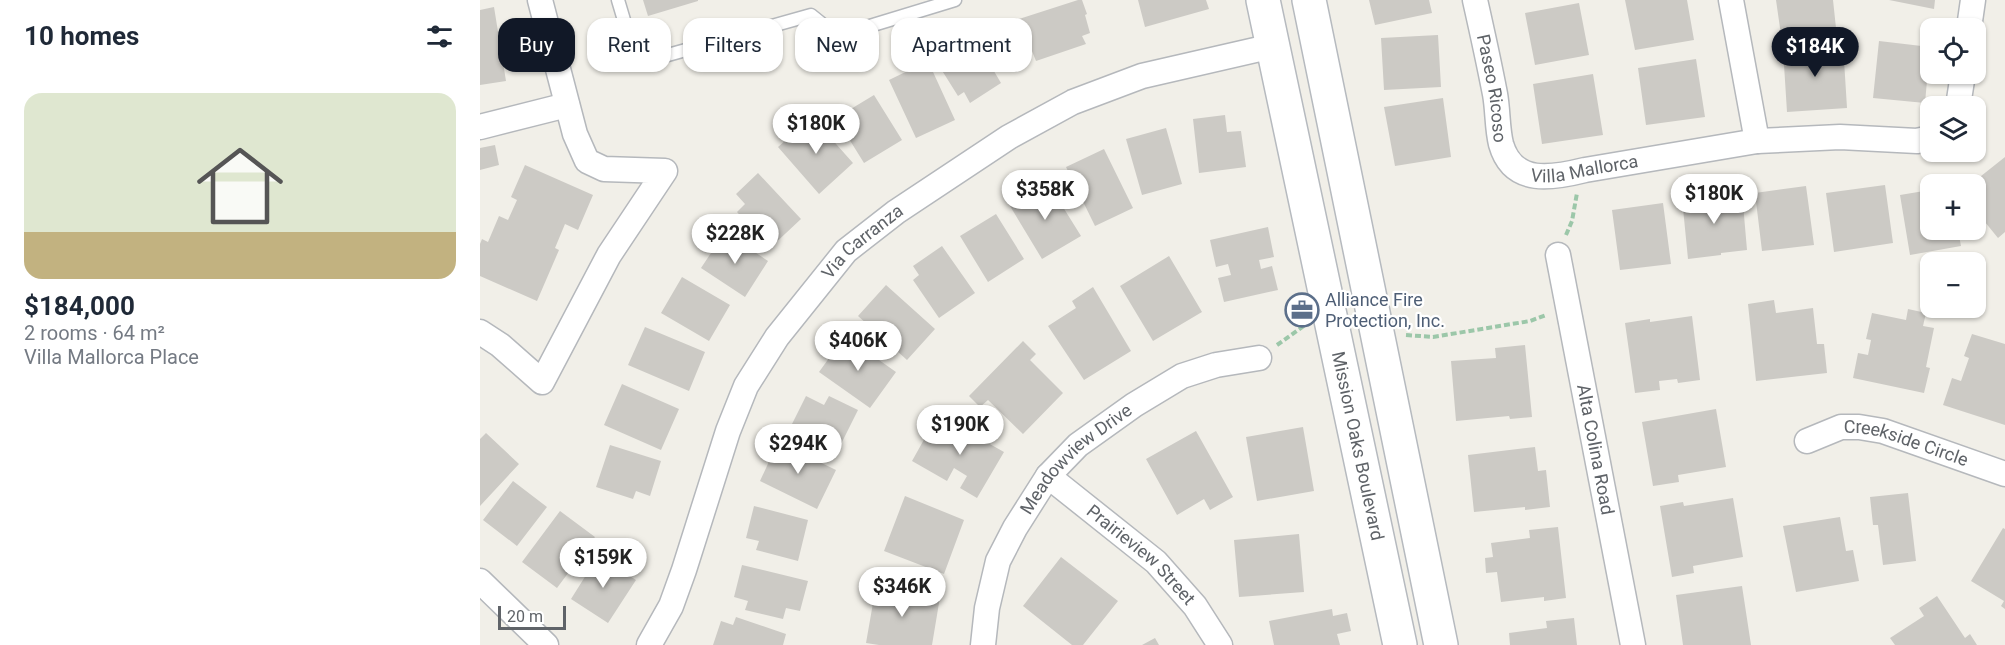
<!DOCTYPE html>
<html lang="en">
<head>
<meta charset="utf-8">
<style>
  :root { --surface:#fff; --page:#f6f6f7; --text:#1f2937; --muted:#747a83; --accent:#111827 }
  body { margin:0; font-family:Roboto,sans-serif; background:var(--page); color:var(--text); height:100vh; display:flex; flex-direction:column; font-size:22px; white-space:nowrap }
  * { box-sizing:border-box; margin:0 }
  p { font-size:20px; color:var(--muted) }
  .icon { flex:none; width:33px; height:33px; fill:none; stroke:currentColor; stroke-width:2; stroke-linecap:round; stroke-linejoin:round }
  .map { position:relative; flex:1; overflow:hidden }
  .drawer { display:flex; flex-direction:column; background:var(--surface); width:480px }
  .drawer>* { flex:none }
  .top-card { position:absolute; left:18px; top:18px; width:570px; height:54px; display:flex; gap:12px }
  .buttons { position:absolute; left:1440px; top:18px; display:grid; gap:12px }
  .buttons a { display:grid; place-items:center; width:66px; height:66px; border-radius:12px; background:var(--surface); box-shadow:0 2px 4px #0004; font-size:30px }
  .scale { position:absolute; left:18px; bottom:15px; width:68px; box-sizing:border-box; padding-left:6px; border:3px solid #5f6368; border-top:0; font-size:16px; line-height:21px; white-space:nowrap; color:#5f6368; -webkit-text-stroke:4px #fff; paint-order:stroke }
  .price { position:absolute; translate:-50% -51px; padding:0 14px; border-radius:21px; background:#fff; color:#222; font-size:20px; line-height:39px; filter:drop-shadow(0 2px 3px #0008) }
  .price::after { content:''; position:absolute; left:50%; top:36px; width:18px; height:14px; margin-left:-9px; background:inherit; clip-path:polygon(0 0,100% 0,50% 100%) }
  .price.current { background:var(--accent); color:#fff }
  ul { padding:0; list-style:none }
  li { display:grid; align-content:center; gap:12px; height:318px; padding:0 24px }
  li span { display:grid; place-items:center; height:186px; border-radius:18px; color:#555 }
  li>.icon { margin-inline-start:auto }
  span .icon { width:108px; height:108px; fill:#fffc; stroke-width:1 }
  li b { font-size:26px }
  h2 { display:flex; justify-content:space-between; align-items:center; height:72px; padding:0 24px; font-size:26px }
  .tag { padding:0 21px; border-radius:18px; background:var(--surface); box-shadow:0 2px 4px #0004; font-size:21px; line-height:54px }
  .tag.current { background:var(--accent); color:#fff }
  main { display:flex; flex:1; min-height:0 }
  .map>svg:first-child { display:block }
  .building { fill:#cccac5 }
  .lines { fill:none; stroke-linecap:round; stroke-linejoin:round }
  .lane-casing { stroke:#b5b8bc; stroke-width:15 }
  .street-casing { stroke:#b5b8bc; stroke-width:27 }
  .secondary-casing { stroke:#b6babf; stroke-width:36 }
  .path { stroke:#9cc7a9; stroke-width:4; stroke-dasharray:6 3; stroke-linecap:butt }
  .lane { stroke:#fff; stroke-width:12 }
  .street { stroke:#fff; stroke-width:24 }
  .secondary { stroke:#fff; stroke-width:33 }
  .labels { text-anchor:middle; stroke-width:4.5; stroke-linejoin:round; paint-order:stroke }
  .street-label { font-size:18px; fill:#5f6368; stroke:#fff }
  .service-label { font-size:18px; fill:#4e5e75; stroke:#fff; text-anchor:start }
</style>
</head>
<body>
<main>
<section class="drawer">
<h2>10 homes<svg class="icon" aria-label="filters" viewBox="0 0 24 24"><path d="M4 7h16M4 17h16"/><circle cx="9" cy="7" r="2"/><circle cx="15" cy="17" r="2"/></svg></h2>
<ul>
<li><span style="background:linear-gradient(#dfe7d0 75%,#c2b280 0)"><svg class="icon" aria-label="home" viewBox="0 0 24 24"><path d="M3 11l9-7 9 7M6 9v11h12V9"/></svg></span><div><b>$184,000</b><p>2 rooms · 64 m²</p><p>Villa Mallorca Place</p></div></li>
</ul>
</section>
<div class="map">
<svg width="1525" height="645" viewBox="0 0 1525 645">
  <rect width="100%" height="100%" fill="#f1efe8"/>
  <!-- building -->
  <path class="building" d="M163 0H218V1L168 16Z
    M598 0H602L607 14 605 15 610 33 602 36 606 44 556 61 539 19Z
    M658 0H726L729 9 665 27Z
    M889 0H949L952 13 895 25Z
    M1145 0H1207L1214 40 1155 50Z
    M1296 0H1353L1356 28 1301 35Z
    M1409 0H1455L1454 9Z
    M1099 3 1109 55 1055 65 1045 13Z
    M14 7 26 81 0 85V10Z
    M492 34 521 83 490 103 484 92 478 96 456 61 465 56 463 51Z
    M958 35 961 87 904 90 901 38Z
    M1399 41 1450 47 1445 103 1393 98Z
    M1363 44 1367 108 1307 112 1303 49Z
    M1216 59 1225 117 1166 125 1158 68Z
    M448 61 475 120 436 138 409 80Z
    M1113 74 1123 135 1062 144 1053 84Z
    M394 95 422 140 384 163 356 118Z
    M963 98 971 157 915 166 904 107Z
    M745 115 747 132 761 131 766 167 719 173 713 119Z
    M332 117 373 163 339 194 298 147Z
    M686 128 702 184 662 195 646 139Z
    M15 145 19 165 0 170V148Z
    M624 149 653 208 615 226 586 167Z
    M1525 157V232L1518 238 1496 211V184H1491Z
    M45 165 113 195 98 230 85 224 75 248 79 250 57 301 0 276V244L2 239 8 242 19 216 28 220 37 200 31 197Z
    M278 173 321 219 290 248 257 212 265 204 256 194Z
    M568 183 601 236 562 259 530 206Z
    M1405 185 1413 243 1354 252 1346 193Z
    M1326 186 1334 245 1282 251 1275 193Z
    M1450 190V230H1478L1481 246 1430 255 1420 195Z
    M1262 192 1267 250 1241 253V255L1208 259 1202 198Z
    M1183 203 1191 264 1140 270 1132 210Z
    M516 214 544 259 508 282 480 236Z
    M788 227 794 257 779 260 781 269 792 266 798 290 744 302 738 278 751 275 748 264 736 267 730 240Z
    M245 232 288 261 265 297 221 268Z
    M462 246 495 293 459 318 433 280 439 275 433 266Z
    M689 256 722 312 673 341 640 286Z
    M202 277 250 305 229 341 181 313Z
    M406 285 455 329 427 360 378 316Z
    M613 287 651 351 604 380 568 326 596 308 592 301Z
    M1294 300 1296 313 1333 308 1337 344H1344L1347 373 1276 381 1268 304Z
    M1428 309 1446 313 1443 326 1454 328 1446 367 1450 368 1444 393 1373 378 1378 353 1388 355 1391 340 1386 339 1392 313 1426 320Z
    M1212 316 1220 380 1198 383 1197 379 1179 381 1180 390 1155 393 1145 323 1170 319V322Z
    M165 327 225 352 209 391 148 365Z
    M1492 334 1525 344V425L1463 405 1472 378 1481 381 1489 358 1484 356Z
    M365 336 416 372 390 408 339 372Z
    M543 341 556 354 550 360 583 393 543 434 508 400 500 407 489 396Z
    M1045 345 1052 417 1030 419 1029 416 976 421 971 361 1016 358 1015 348Z
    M142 384 199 409 181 450 124 425Z
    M326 396 344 405 349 396 378 410 357 452 310 428Z
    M1236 409 1246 467 1198 475 1199 482 1173 486 1162 422Z
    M472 415 502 433 499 438 524 452 497 498 480 488 487 476 474 468 467 481 432 461 446 436 457 442Z
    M823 427 834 491 777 501 766 437Z
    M716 431 753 497 730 510 724 499 697 515 666 459Z
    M6 433 39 464 0 506V439Z
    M298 442 356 470 337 509 280 481Z
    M130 445 181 461 170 496 156 491 153 499 116 487Z
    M1055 447 1058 471 1066 470 1070 507 1045 510V507L994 512 988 455Z
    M33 481 67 507 37 546 3 520Z
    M1428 493 1436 561 1403 565 1398 525H1393L1390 497Z
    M425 496 484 520 464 574 404 551Z
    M1253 498 1263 557 1213 566 1214 573 1192 577 1180 506 1203 502 1204 506Z
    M274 506 328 520 318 561 276 550 279 541 266 538Z
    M80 511 115 537 77 588 42 562Z
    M1360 517 1366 551 1373 550 1379 581 1316 592 1303 526Z
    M1078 527 1086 598 1064 601V597L1021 602 1017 572 1006 573 1005 558 1013 557 1011 543 1050 538 1049 530Z
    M1523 528 1525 529V609L1521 606 1524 601 1491 581Z
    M819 534 824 592 759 597 754 540Z
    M118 556 156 580 128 623 91 599Z
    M581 557 638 601 603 645H592L543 606Z
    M262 565 328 581 320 611 306 608 303 619 265 610 268 601 254 597Z
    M396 586 460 597 452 645H399L386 643Z
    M1262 586 1271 645H1203L1196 595Z
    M1457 596 1485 638 1490 634 1497 645H1415L1410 638 1444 616 1439 608Z
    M852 609 853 616 867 613 871 631 857 634 860 645H794L789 621Z
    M256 617 306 634 303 645H233L241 621 253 625Z
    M1094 618 1097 645H1030L1029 633 1067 628 1066 621Z
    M675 638 679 645H662Z"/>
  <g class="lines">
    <defs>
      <path id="lane" d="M138 0 152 47 170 60 331 15 357 36 475 0"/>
      <g id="street">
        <path id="s1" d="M995 0C1002 31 1009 63 1015 94 1018 110 1017 128 1021 144 1033 186 1073 178 1105 170L1277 141 1360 137 1437 141 1450 138"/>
        <path d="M1251 0 1277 141"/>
        <path d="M1489 28 1493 0"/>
        <path d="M1478 106 1483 74"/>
        <path d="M0 127 87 105"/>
        <path id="s2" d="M1078 255 1153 645"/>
        <path d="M0 332 20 345 62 382 129 255 185 171 124 169 107 161 95 134 60 0"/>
        <path id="s3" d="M1327 441 1361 427H1379L1403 431 1525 474"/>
        <path id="s4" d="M568 476 676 562 715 606 740 645"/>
        <path d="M0 581 66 645"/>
        <path id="s5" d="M169 645 191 606 204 570 248 431 266 386 297 337 366 251 416 212 529 137 593 102 662 76 793 46"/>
        <path id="s6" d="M503 645 507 608 518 561 535 528 568 476 598 445 654 405 702 376 736 365 779 358"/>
      </g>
      <g id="secondary">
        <path id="s7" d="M783 0 920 645"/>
        <path d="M829 0 961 645"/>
      </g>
    </defs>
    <!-- lane casing -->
    <use href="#lane" class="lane-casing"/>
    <!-- street casing -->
    <use href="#street" class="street-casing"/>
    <!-- secondary casing -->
    <use href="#secondary" class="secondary-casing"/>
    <!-- path -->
    <path class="path" d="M1086 235 1092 221 1097 193
      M926 335 953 337 1050 321 1066 315
      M797 345 825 325"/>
    <!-- lane -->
    <use href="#lane" class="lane"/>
    <!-- street -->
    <use href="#street" class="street"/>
    <!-- secondary -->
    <use href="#secondary" class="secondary"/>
  </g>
  <!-- icons -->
  <defs>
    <symbol id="office-ring" viewBox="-11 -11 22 22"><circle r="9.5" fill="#fff" stroke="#5c6f8a" stroke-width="1.5"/><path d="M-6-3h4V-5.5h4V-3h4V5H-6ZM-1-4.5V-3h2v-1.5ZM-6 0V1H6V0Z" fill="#5c6f8a"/></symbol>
  </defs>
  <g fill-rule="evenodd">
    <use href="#office-ring" x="803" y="291" width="38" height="38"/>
  </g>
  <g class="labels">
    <!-- street labels -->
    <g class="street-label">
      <text dy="6" stroke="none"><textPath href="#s1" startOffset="90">Paseo Ricoso</textPath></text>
      <text dy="6" stroke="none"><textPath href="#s1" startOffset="246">Villa Mallorca</textPath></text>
      <text dy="6" stroke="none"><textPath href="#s5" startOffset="464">Via Carranza</textPath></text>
      <text dy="6" stroke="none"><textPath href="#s7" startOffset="456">Mission Oaks Boulevard</textPath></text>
      <text dy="6" stroke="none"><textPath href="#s3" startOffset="104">Creekside Circle</textPath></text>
      <text dy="6" stroke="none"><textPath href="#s2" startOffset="198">Alta Colina Road</textPath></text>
      <text dy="6" stroke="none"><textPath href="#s6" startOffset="216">Meadowview Drive</textPath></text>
      <text dy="6" stroke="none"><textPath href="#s4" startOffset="122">Prairieview Street</textPath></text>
    </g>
    <!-- service labels -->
    <g class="service-label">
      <text x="845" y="306">Alliance Fire<tspan x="845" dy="21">Protection, Inc.</tspan></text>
    </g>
  </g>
</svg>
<div class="buttons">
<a><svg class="icon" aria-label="locate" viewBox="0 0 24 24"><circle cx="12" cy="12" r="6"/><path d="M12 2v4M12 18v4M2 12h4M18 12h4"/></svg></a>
<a><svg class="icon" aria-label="layers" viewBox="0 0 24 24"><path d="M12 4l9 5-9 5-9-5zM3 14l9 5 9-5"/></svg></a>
<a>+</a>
<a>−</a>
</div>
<div class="scale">20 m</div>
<b class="price current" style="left:1335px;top:78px">$184K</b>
<b class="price" style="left:336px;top:155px">$180K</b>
<b class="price" style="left:565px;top:221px">$358K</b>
<b class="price" style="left:1234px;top:225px">$180K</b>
<b class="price" style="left:255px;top:265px">$228K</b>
<b class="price" style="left:378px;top:372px">$406K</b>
<b class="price" style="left:480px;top:456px">$190K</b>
<b class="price" style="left:318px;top:475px">$294K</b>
<b class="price" style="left:123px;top:589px">$159K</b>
<b class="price" style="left:422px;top:618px">$346K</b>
<div class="top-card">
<a class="tag current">Buy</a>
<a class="tag">Rent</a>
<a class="tag">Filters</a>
<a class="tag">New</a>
<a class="tag">Apartment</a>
</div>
</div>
</main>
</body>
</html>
